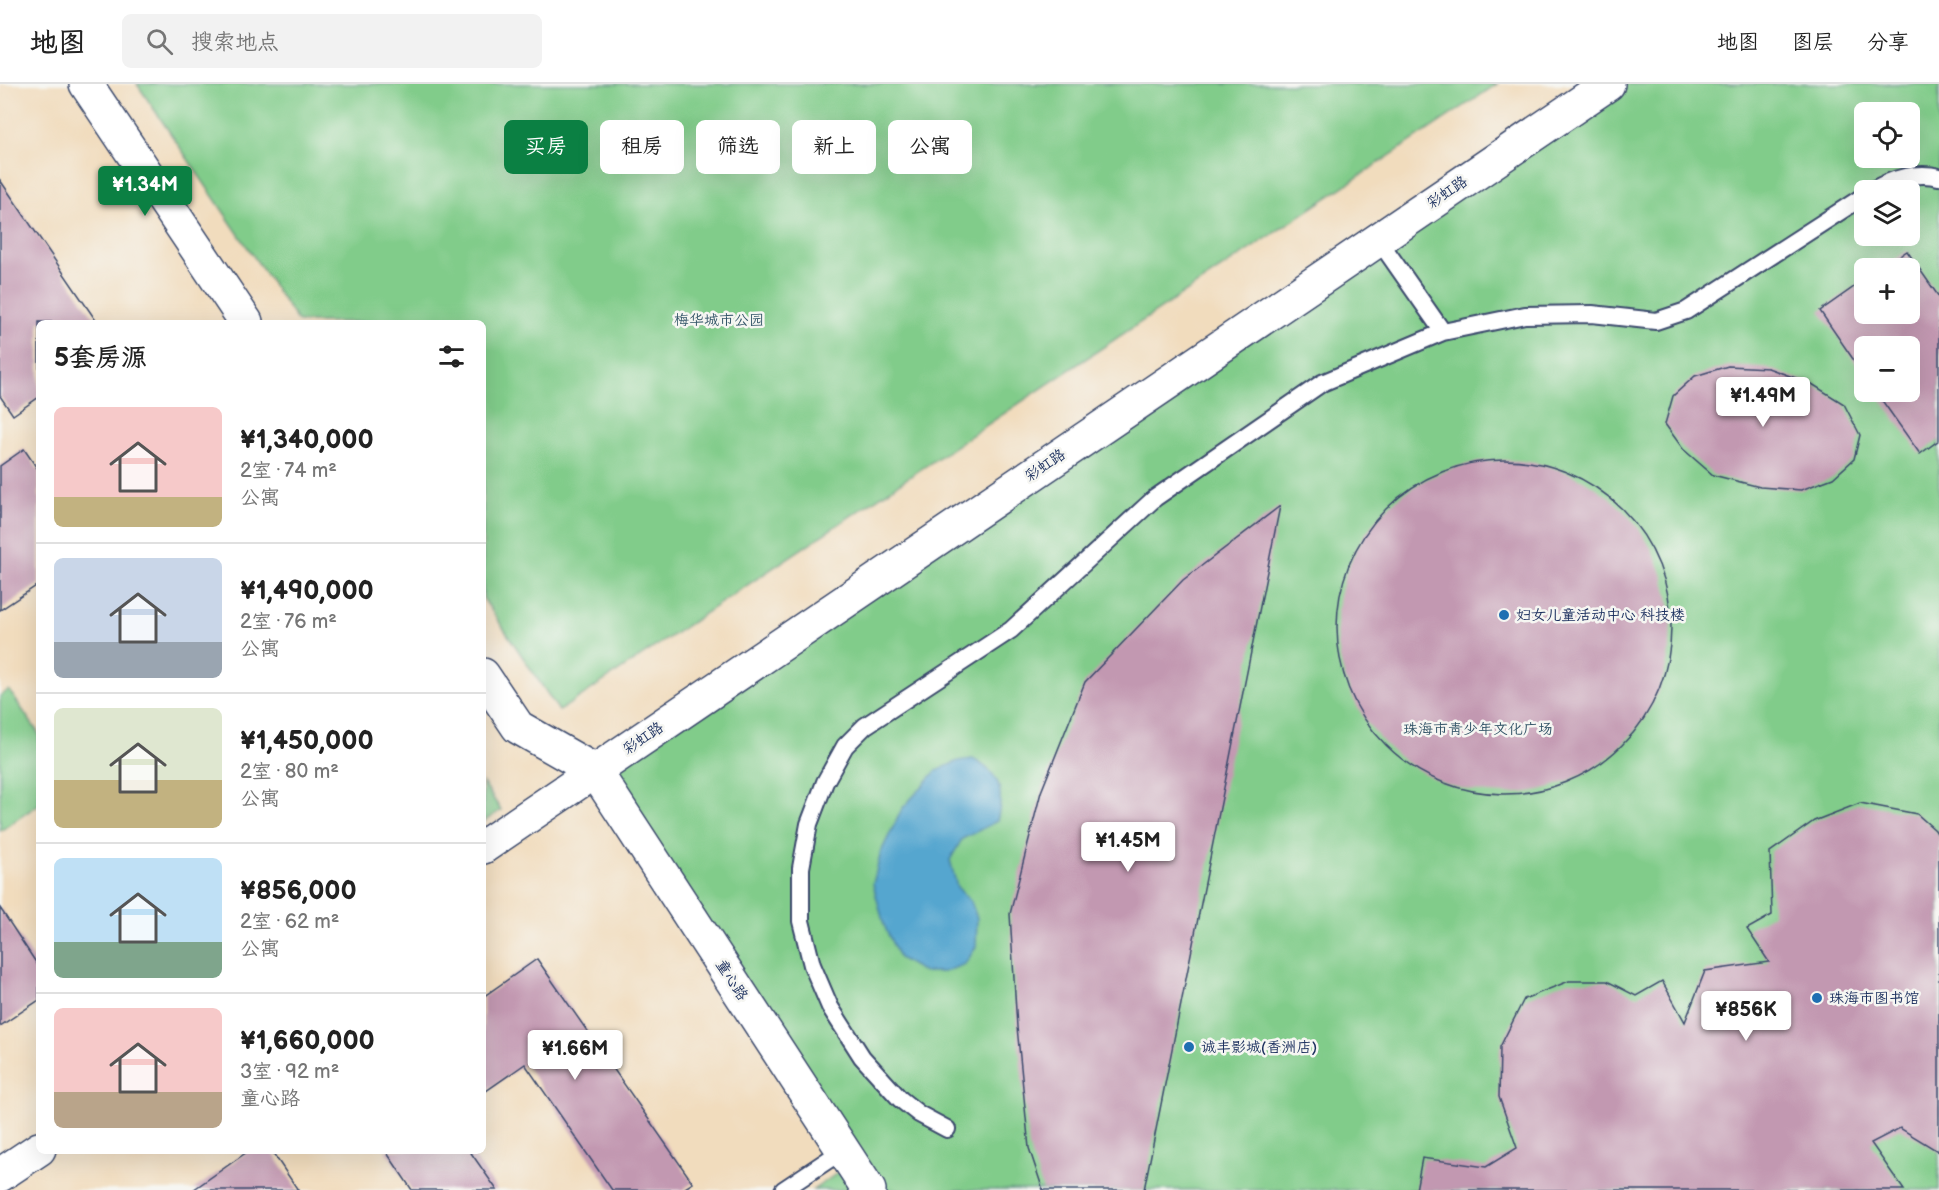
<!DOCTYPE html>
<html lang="zh">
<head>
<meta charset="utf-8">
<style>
  :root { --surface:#fff; --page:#f2f2f2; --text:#222; --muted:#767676; --line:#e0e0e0; --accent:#0b8043 }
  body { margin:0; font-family:"Balsamiq Sans","LXGW WenKai TC",sans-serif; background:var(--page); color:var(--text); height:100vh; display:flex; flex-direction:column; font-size:22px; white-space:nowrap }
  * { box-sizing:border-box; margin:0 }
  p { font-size:20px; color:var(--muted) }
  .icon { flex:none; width:33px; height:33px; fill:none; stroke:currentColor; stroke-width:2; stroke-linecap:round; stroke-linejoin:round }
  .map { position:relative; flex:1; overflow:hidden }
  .drawer { position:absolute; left:36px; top:236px; width:450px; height:834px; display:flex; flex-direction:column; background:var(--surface); border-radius:9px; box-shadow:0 6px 24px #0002 }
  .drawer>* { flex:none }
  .top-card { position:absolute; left:504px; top:36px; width:570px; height:54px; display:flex; gap:12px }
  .buttons { position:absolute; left:1854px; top:18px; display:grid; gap:12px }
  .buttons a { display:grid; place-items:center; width:66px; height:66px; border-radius:9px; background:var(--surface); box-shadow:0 6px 24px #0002; font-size:30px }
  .price { position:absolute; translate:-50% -51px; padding:0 14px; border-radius:6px; background:#fff; color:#222; font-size:20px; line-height:39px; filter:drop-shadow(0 2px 3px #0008) }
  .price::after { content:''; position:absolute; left:50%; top:36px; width:18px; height:14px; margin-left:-9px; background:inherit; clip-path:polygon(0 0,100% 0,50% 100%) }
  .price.selected { background:var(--accent); color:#fff }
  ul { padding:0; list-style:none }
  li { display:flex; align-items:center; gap:18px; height:150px; padding:0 18px }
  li+li { border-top:2px solid var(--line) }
  li span { display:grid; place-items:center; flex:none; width:168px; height:120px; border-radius:9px; color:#555 }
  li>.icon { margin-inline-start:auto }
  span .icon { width:72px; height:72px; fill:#fffc; stroke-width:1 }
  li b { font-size:26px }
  h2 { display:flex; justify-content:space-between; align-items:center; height:72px; padding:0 18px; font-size:26px }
  .chip { padding:0 21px; border-radius:9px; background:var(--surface); box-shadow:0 6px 24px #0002; font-size:21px; line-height:54px }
  .chip.selected { background:var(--accent); color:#fff }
  header { display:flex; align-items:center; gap:36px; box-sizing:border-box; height:84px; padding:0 30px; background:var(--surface); border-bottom:2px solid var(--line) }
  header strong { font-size:28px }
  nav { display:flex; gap:33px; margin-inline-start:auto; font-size:21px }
  .search { width:420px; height:54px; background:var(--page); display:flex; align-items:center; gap:15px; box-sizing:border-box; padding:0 21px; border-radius:9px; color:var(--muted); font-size:22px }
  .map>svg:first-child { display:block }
  .green { fill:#81cc8a; stroke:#4e7e74; stroke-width:1.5; fill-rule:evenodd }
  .water { fill:#54a6cf; stroke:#386a96; stroke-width:1.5 }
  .building { fill:#c298b1 }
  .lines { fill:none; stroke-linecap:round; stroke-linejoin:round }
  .lane-casing { stroke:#3b496c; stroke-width:20 }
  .street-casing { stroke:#3b496c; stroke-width:36 }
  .secondary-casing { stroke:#3b496c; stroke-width:36 }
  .lane { stroke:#fff; stroke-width:16 }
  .street { stroke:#fff; stroke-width:33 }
  .secondary { stroke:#fff; stroke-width:33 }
  .poi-dot { fill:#1f6fb2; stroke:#f6f6f2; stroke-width:2 }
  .labels { text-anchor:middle; stroke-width:5; stroke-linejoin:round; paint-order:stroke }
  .street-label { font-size:15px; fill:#1b2f5e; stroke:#f6f6f2 }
  .park-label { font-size:15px; fill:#345669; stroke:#f6f6f2 }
  .poi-label { font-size:15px; fill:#1b2f5e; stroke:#f6f6f2; text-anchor:start }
</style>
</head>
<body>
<header>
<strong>地图</strong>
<div class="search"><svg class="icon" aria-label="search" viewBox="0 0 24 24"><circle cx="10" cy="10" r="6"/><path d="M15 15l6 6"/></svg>搜索地点</div>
<nav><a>地图</a><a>图层</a><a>分享</a></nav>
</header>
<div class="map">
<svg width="1939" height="1106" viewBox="0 0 1939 1106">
  <rect width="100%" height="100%" fill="#f6f6f2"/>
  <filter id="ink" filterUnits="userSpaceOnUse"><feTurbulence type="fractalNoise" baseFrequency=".0167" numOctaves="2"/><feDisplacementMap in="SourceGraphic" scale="12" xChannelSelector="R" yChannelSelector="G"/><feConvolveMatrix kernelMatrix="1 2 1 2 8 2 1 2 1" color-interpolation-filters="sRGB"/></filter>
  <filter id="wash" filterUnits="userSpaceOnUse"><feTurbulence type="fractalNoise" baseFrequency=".008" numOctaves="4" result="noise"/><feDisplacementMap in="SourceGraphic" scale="24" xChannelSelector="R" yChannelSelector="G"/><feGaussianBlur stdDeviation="1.35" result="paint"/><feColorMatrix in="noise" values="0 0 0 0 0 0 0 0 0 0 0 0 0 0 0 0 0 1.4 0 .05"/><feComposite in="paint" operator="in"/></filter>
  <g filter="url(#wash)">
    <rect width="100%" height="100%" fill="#f1dcbd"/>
    <!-- green -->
    <path class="green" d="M137 0H1497L559 627 483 514V238H298Z
      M1610 0H1939V1106H870L596 687ZM1864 28H1910V74H1864ZM1864 106H1910V152H1864ZM1864 184H1910V230H1864ZM1864 262H1910V308H1864Z
      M9 606 39 650V720L0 747V612Z
      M483 699 501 726 483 738Z
      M839 1088 851 1106H813Z"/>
    <!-- water -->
    <path class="water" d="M973 675C1002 691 1004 707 997 737L962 755 950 776 957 803 971 818 977 834 976 863 965 880 944 888H923L899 874 884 841 873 800 881 768 902 725 936 687 958 677Z"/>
    <g id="blocks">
      <!-- building -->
      <path class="building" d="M0 96 97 238H39V313L13 331 0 312Z
        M1907 167 1939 213V356L1920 370 1876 308H1910V262H1864V291L1820 227 1864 196V230H1910V184H1882Z
        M1728 282 1768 284 1812 300 1844 320 1860 351 1854 375 1833 394 1801 406 1760 403 1713 391 1683 365 1665 340 1673 312 1695 292Z
        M24 365 39 387V500L0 526V382Z
        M1337 543a167 167 0 1 1 334 0a167 167 0 1 1-334 0Z
        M1280 422 1144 1106H1043L1029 1064 1017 943 1010 830 1041 708 1085 598 1183 496Z
        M1860 719 1917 730 1935 746 1939 752V1068L1900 1044 1871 1059 1904 1106H1416L1422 1074 1486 1083 1517 1064 1499 1013 1500 963 1524 915 1569 897H1607L1636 912 1662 897 1685 938 1705 887 1769 878 1747 845 1772 831 1770 768 1814 737Z
        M0 824 39 883V916L0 942Z
        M537 875 693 1099 682 1106H612L525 980 483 1009V913Z
        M250 1066H271L298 1106H193Z
        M385 1066H469L497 1106H412Z"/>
    </g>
  </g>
  <g filter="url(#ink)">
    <use href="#blocks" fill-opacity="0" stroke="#3b496c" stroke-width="1.5"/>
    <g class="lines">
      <defs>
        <path id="lane" d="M1873 106C1892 95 1917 87 1939 93
          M1378 155 1443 248
          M947 1045 919 1030 900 1015 862 973 830 923 812 881 801 837V784L809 740 825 698 845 662 865 642 1011 546 1155 414 1322 299 1443 248 1525 231 1592 230 1656 237 1686 227 1864 112
          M783 1106 843 1066"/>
        <path id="street" d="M86 0 246 238
          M483 591 518 643 595 687"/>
        <path id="secondary" d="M595 687 869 1106
          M483 763 1608 0
          M0 1091 39 1065"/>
      </defs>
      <!-- lane casing -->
      <use href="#lane" class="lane-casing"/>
      <!-- street casing -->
      <use href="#street" class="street-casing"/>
      <!-- secondary casing -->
      <use href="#secondary" class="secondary-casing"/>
      <!-- lane -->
      <use href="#lane" class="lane"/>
      <!-- street -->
      <use href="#street" class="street"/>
      <!-- secondary -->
      <use href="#secondary" class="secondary"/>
    </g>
  </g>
  <!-- markers -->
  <g class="poi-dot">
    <circle cx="1504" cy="531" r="6"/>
    <circle cx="1817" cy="914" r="6"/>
    <circle cx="1189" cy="963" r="6"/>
  </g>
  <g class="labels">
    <!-- street labels -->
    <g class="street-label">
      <text transform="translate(1447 108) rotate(-34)" y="5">彩虹路</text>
      <text transform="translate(1045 381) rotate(-34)" y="5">彩虹路</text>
      <text transform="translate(643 654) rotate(-34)" y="5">彩虹路</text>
      <text transform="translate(732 896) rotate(57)" y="5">童心路</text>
    </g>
    <!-- park labels -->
    <g class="park-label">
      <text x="719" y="241">梅华城市公园</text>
      <text x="1478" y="650">珠海市青少年文化广场</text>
    </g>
    <!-- poi labels -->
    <g class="poi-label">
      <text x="1516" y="536">妇女儿童活动中心 科技楼</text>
      <text x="1829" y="919">珠海市图书馆</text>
      <text x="1201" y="968">诚丰影城(香洲店)</text>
    </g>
  </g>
</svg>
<div class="buttons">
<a><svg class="icon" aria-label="locate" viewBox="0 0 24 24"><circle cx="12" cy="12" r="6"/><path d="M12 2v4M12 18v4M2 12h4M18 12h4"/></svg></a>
<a><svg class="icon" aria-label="layers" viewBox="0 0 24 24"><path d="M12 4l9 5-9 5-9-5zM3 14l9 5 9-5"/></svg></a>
<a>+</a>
<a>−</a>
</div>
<b class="price selected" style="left:145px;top:133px">¥1.34M</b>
<b class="price" style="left:1763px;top:344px">¥1.49M</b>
<b class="price" style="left:1128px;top:789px">¥1.45M</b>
<b class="price" style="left:1746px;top:958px">¥856K</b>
<b class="price" style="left:575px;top:997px">¥1.66M</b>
<div class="top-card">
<a class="chip selected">买房</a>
<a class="chip">租房</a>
<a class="chip">筛选</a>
<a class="chip">新上</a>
<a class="chip">公寓</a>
</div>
<section class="drawer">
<h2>5套房源<svg class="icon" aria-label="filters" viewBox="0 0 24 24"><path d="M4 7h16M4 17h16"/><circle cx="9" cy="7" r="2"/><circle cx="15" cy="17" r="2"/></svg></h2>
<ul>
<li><span style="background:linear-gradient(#f6c9c9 75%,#c2b280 0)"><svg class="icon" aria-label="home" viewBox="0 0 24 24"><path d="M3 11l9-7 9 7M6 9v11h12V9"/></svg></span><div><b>¥1,340,000</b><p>2室 · 74 m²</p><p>公寓</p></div></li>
<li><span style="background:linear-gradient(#c9d6e8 70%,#9aa5b1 0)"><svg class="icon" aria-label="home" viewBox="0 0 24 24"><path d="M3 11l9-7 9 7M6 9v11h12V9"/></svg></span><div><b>¥1,490,000</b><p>2室 · 76 m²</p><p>公寓</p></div></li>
<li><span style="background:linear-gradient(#dfe7d0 60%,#c2b280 0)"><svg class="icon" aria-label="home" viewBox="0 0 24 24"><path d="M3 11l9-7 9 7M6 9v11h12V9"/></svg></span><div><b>¥1,450,000</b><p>2室 · 80 m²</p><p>公寓</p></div></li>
<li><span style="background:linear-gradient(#bfe0f5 70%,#7fa58c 0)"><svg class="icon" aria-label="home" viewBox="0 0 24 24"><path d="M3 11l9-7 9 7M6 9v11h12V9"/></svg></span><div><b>¥856,000</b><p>2室 · 62 m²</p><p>公寓</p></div></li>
<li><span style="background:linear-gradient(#f6c9c9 70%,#b9a48a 0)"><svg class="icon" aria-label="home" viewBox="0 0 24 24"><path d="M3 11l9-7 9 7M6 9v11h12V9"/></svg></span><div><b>¥1,660,000</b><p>3室 · 92 m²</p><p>童心路</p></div></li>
</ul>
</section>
</div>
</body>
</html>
